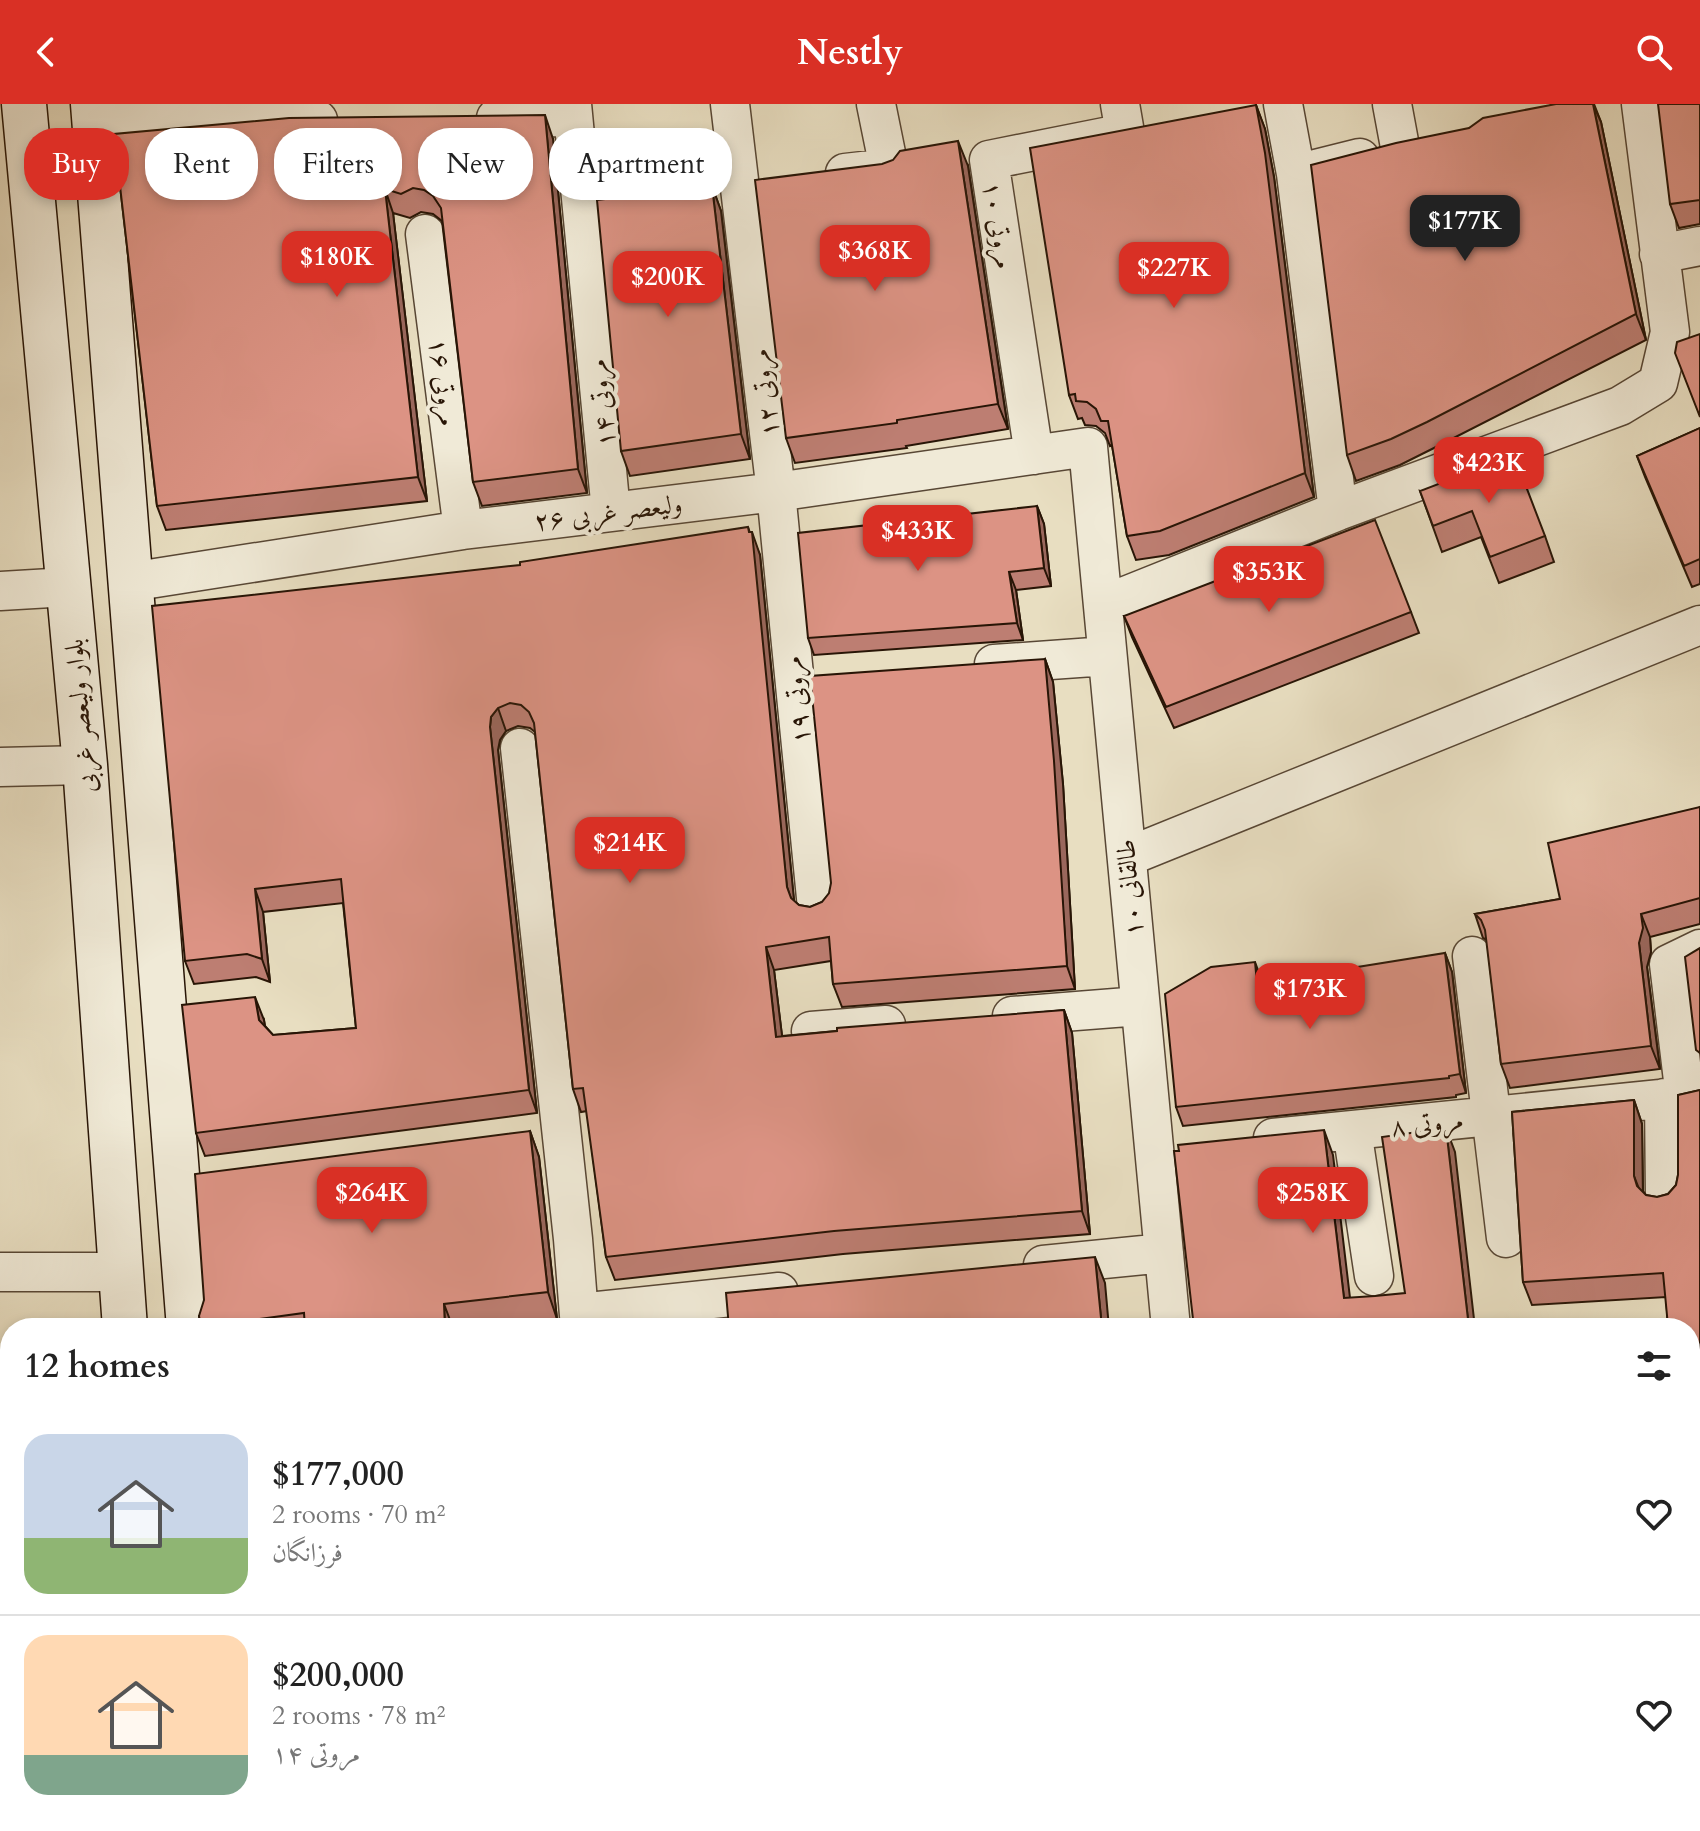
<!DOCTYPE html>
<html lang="en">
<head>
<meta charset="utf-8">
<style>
  :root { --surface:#fff; --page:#f6f6f6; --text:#222; --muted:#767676; --line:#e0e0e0; --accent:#d93025 }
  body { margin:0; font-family:Cardo,Amiri,serif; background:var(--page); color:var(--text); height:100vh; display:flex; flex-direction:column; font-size:30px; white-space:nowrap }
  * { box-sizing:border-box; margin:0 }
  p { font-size:26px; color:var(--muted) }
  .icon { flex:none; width:44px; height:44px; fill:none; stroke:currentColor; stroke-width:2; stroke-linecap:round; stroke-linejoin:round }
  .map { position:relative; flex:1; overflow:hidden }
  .drawer { position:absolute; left:0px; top:1214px; width:1700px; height:514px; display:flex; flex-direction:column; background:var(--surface); border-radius:32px 32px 0 0; box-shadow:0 4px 12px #0003 }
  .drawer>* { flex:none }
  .banner { position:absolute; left:24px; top:24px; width:800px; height:72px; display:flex; gap:16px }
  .price { position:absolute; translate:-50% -68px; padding:0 18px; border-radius:16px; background:var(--accent); color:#fff; font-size:26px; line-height:52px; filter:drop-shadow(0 2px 4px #0008) }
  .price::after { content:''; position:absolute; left:50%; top:48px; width:24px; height:18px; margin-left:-12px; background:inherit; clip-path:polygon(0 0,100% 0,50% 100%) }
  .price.current { background:#222; color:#fff }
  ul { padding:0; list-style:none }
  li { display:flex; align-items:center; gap:24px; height:200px; padding:0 24px }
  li+li { border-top:2px solid var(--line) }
  li span { display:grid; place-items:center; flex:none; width:224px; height:160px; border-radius:24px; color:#555 }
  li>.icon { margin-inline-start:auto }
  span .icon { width:96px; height:96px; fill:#fffc; stroke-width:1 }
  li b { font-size:34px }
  h2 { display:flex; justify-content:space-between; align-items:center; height:96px; padding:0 24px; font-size:34px }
  .tag { padding:0 28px; border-radius:32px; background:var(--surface); box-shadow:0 4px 12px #0003; font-size:28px; line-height:72px }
  .tag.current { background:var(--accent); color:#fff }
  header { display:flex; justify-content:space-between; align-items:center; height:104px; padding:0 24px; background:var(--accent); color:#fff; font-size:36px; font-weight:600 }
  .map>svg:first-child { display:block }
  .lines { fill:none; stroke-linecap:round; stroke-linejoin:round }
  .street-casing { stroke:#584735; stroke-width:41 }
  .secondary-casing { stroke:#281506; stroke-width:47 }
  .street { stroke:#f0ead7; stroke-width:38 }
  .secondary { stroke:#f0ead7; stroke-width:44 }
  .wall { fill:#bd7e72; stroke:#281506; stroke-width:2 }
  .shaded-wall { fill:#9a675c; stroke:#281506; stroke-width:2 }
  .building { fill:#dc9384; stroke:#281506; stroke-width:2 }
  .labels { text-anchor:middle; stroke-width:8; stroke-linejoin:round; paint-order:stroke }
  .street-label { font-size:26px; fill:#281506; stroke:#f0ead7 }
</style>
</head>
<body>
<header><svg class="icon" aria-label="back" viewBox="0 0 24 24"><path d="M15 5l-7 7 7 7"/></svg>Nestly<svg class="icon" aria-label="search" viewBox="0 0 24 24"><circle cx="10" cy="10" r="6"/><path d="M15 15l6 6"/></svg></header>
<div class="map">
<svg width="1700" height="1727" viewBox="0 0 1700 1727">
  <rect width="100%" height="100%" fill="#e8dec1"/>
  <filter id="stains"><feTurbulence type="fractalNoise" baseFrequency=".0025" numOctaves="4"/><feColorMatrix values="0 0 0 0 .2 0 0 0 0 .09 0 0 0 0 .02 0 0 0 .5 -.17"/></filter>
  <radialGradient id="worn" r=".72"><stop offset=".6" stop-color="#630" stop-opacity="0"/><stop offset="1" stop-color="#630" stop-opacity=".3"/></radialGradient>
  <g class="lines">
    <defs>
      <path id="street" d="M572 0 611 408
        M730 0 776 388 817 804
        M1283 0 1296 70
        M1392 0 1400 43
        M496 14 573 13
        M95 19 318 16
        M845 69 889 64 876 0
        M425 130 463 426
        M1659 150 1700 142
        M1034 351 989 56 1125 29 1120 0
        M1338 407 1296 70 1360 54
        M130 478 463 426 776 388 1088 343 1171 1224
        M0 487 68 483
        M1103 501 1338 407 1620 302 1658 279 1670 228 1641 0
        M994 560 1107 552
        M520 644 573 1135 580 1224
        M0 663 85 661
        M1127 753 1700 521
        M1472 852 1506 1134
        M1012 912 1140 902
        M811 927 886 921
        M1685 993 1669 860 1700 845
        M1664 994 1665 1095
        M1352 1026 1374 1172
        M1273 1034 1700 991
        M1043 1161 1164 1149
        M0 1168H120
        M579 1209 779 1188
        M1690 1552 1700 1547
        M0 1666 8 1727
        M609 1718 610 1727
        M918 1718 919 1727
        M1206 1718V1727
        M1590 1718 1592 1727
        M1380 1727 1395 1718"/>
      <path id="secondary" d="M24 0 85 661 125 1224
        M93 0 189 1224
        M170 1718 171 1727
        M230 1718V1727"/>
    </defs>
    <!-- street casing -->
    <use href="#street" class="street-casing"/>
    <!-- secondary casing -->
    <use href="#secondary" class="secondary-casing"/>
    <!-- street -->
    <use href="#street" class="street"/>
    <!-- secondary -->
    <use href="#secondary" class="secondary"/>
  </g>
  <!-- wall -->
  <path class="wall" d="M1556 0H1594L1601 18 1646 236 1436 343 1400 361 1356 377 1347 351 1469 24Z
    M1700 0V120L1679 124 1670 100Z
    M1256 1 1265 25 1274 73 1314 393 1169 451 1136 456 1127 432 1112 341 1110 342 1105 329 1096 322 1085 321 1082 314 1078 315 1069 291Z
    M114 30 553 35 587 389 482 402 473 378 442 117 433 110 421 108 410 114 393 109 427 397 166 426 157 402Z
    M968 62 1008 325 906 342 907 344 795 359 786 334Z
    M712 82 721 107 750 355 630 372 621 347Z
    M1700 324V480L1692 483 1645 373 1637 352Z
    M1420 387 1545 432 1554 458 1499 479 1481 433 1442 448Z
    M1037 402 1044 420 1051 482 1016 486 1023 536 814 551 808 534Z
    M750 428 760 451 794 797 799 801 810 803 822 798 1045 555 1053 578 1063 680 1075 885 842 903 833 880 831 857 774 866 782 932 1064 906 1072 929 1090 1130 843 1150 615 1176 606 1153 587 1007 581 1008 573 985 535 628 530 624 518 622 506 627 500 636 498 646 537 1009 205 1052 196 1029 264 916 265 922 273 931 356 924 343 799 263 808 270 878 256 873 194 880 185 857 520 461Z
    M1411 508 1419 529 1174 624 1132 533 1124 512Z
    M1700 703V820L1650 833 1651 848 1647 863 1660 965 1510 984 1501 960 1487 836 1483 834 1475 810 1560 795Z
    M1445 849 1452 868 1466 989 1456 991V993L1183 1022 1176 1003Z
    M1700 986V1507L1691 1513 1690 1224H1650L1668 1222 1666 1193 1532 1201 1523 1178 1512 1008 1634 996 1642 1020 1643 1087 1646 1091 1657 1093 1668 1090 1676 1081 1678 1071V991Z
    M530 1027 539 1053 557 1215 474 1224H201L199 1212Z
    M1700 1570V1727H1652L1648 1718H1690V1575Z"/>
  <!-- shaded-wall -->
  <path class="shaded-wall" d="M1593 0 1601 18 1646 236 1636 210Z
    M1256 1 1265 25 1274 73 1314 393 1305 369Z
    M545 11 553 35 587 389 578 365Z
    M958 37 968 62 1008 325 998 300Z
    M712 82 721 107 750 355 741 330Z
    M385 85 393 109 427 397 418 373Z
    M1037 402 1044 420 1051 482 1044 464Z
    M748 423 752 435V428L760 451 795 806 787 783Z
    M1009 468 1016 486 1023 536 1017 519Z
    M1045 555 1053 578 1063 680 1075 885 1067 862Z
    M498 604 506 627 500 636 498 646 537 1009 529 986 490 623 491 613Z
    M255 785 263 808 270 878 262 855Z
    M1641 810 1650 833 1651 848 1647 863 1660 965 1651 942 1639 839Z
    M766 843 774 866 785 956 776 933Z
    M1445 849 1452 868 1466 989 1460 970Z
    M1255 858 1262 877 1264 898 1257 879Z
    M255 893 264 916 267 939 259 916Z
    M1064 906 1072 929 1090 1130 1082 1107Z
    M1634 996 1642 1020 1643 1095 1634 1072Z
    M1446 1024 1455 1048 1475 1224H1469Z
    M1324 1026 1333 1051 1353 1219 1344 1194Z
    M530 1027 539 1053 557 1215 548 1188Z
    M1095 1153 1105 1179 1109 1224H1102Z
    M444 1200 453 1224H445Z
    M1700 1478V1507L1691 1513 1690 1484Z
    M883 1718H890L891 1727H883Z
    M1160 1718H1168V1727H1161Z
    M1557 1718H1562L1564 1727H1558Z"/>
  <!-- building -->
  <path class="building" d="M1556 0H1593L1636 210 1427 318 1391 335 1347 351 1311 61 1396 39 1469 24 1483 14Z
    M1658 0H1700V96L1670 100Z
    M1256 1 1265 49 1305 369 1160 427 1127 432 1108 317H1101L1096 305 1087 298 1076 297 1075 290 1069 291 1030 44Z
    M545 11 578 365 473 378 441 104 433 92 424 86 413 84 401 90 385 85 418 373 157 402 114 30 289 14Z
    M958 37 998 300 897 316V319L786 334 755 76 882 60 893 56 900 47Z
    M712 82 741 330 621 347 597 96Z
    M1700 230V313L1675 249 1677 238Z
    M1700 324V455L1684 462 1637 352Z
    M1514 351 1545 432 1490 453 1472 407 1433 422 1420 387Z
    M1037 402 1044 464 1009 468 1017 519 808 534 798 429Z
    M1375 416 1411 508 1166 603 1124 512Z
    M748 423 749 428H752L787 783 791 794 799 801 810 803 822 798 829 789 831 779 810 572 1045 555 1054 657 1067 862 833 880 829 833 766 843 776 933 837 927V924L1064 906 1082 1107 834 1127 606 1153 583 984 573 985 534 619 529 608 521 601 510 599 498 604 491 613 490 623 529 986 196 1029 182 901 255 893 259 916 273 931 356 924 341 775 255 785 262 855 247 850 185 857 152 502 520 461V458Z
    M1700 703V794L1641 810 1643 824 1639 839 1651 942 1501 960 1485 826 1481 816 1475 810 1560 795 1548 739Z
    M1700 844V949L1696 946 1685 853Z
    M1445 849 1460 970 1449 972V974L1176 1003 1165 890 1211 863 1255 858 1257 879Z
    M1700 986V1478L1690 1484V1224H1650L1668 1222 1663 1169 1523 1178 1512 1008 1634 996V1072L1637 1082 1646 1091 1657 1093 1668 1090 1676 1081 1678 1071V991Z
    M1446 1024 1469 1224H1194L1174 1047H1179L1178 1041 1324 1026 1344 1194 1375 1192 1405 1189 1382 1033Z
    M530 1027 548 1188 444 1200 445 1224H305L304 1209 201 1223 199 1212 204 1196 195 1070Z
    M1095 1153 1102 1224H729L726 1189Z
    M1700 1570V1701L1690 1702V1575Z
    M245 1718H588L591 1720 602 1723 614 1718H883V1727H246Z
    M1019 1718H1160L1161 1727H1020Z
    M1499 1718H1557L1558 1727H1501Z"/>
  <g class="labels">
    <!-- street labels -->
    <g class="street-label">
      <text transform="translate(999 121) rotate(81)" y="9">مروتی ۱۰</text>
      <text transform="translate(444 278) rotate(83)" y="9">مروتی ۱۶</text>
      <text transform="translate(764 289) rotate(-97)" y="9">مروتی ۱۲</text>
      <text transform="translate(601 299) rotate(-96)" y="9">مروتی ۱۴</text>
      <text transform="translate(608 408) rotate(-7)" y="9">ولیعصر غربی ۲۶</text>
      <text transform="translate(796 596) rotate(-96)" y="9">مروتی ۱۹</text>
      <text transform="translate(80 612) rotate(-95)" y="9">بلوار ولیعصر غربی</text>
      <text transform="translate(1129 784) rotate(-95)" y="9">طالقانی ۱۰</text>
      <text transform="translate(1427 1019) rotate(-6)" y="9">مروتی ۸</text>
    </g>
  </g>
  <rect width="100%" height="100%" filter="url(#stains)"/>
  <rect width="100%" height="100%" fill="url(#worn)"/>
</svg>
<b class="price current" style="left:1465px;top:159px">$177K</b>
<b class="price" style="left:875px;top:189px">$368K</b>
<b class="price" style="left:337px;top:195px">$180K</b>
<b class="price" style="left:1174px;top:206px">$227K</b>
<b class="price" style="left:668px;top:215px">$200K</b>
<b class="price" style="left:1489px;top:401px">$423K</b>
<b class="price" style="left:918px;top:469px">$433K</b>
<b class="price" style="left:1269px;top:510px">$353K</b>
<b class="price" style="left:630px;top:781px">$214K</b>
<b class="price" style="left:1310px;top:927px">$173K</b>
<b class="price" style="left:372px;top:1131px">$264K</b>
<b class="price" style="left:1313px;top:1131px">$258K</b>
<div class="banner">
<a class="tag current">Buy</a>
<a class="tag">Rent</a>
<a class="tag">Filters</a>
<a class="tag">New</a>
<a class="tag">Apartment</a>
</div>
<section class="drawer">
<h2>12 homes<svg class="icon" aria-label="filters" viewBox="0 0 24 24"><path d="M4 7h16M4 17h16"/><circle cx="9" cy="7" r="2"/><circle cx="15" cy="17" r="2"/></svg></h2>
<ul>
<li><span style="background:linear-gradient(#c9d6e8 65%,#8fb573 0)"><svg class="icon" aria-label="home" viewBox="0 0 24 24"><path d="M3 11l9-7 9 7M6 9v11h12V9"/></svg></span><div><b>$177,000</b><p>2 rooms · 70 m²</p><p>فرزانگان</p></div><svg class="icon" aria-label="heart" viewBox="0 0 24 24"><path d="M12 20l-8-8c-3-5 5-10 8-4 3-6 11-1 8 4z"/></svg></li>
<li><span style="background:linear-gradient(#ffd9b3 75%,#7fa58c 0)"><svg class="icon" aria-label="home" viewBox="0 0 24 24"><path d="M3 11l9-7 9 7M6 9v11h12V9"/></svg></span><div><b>$200,000</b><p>2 rooms · 78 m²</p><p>مروتی ۱۴</p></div><svg class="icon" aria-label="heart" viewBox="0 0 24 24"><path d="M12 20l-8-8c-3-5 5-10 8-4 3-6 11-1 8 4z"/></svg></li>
</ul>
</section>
</div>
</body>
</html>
